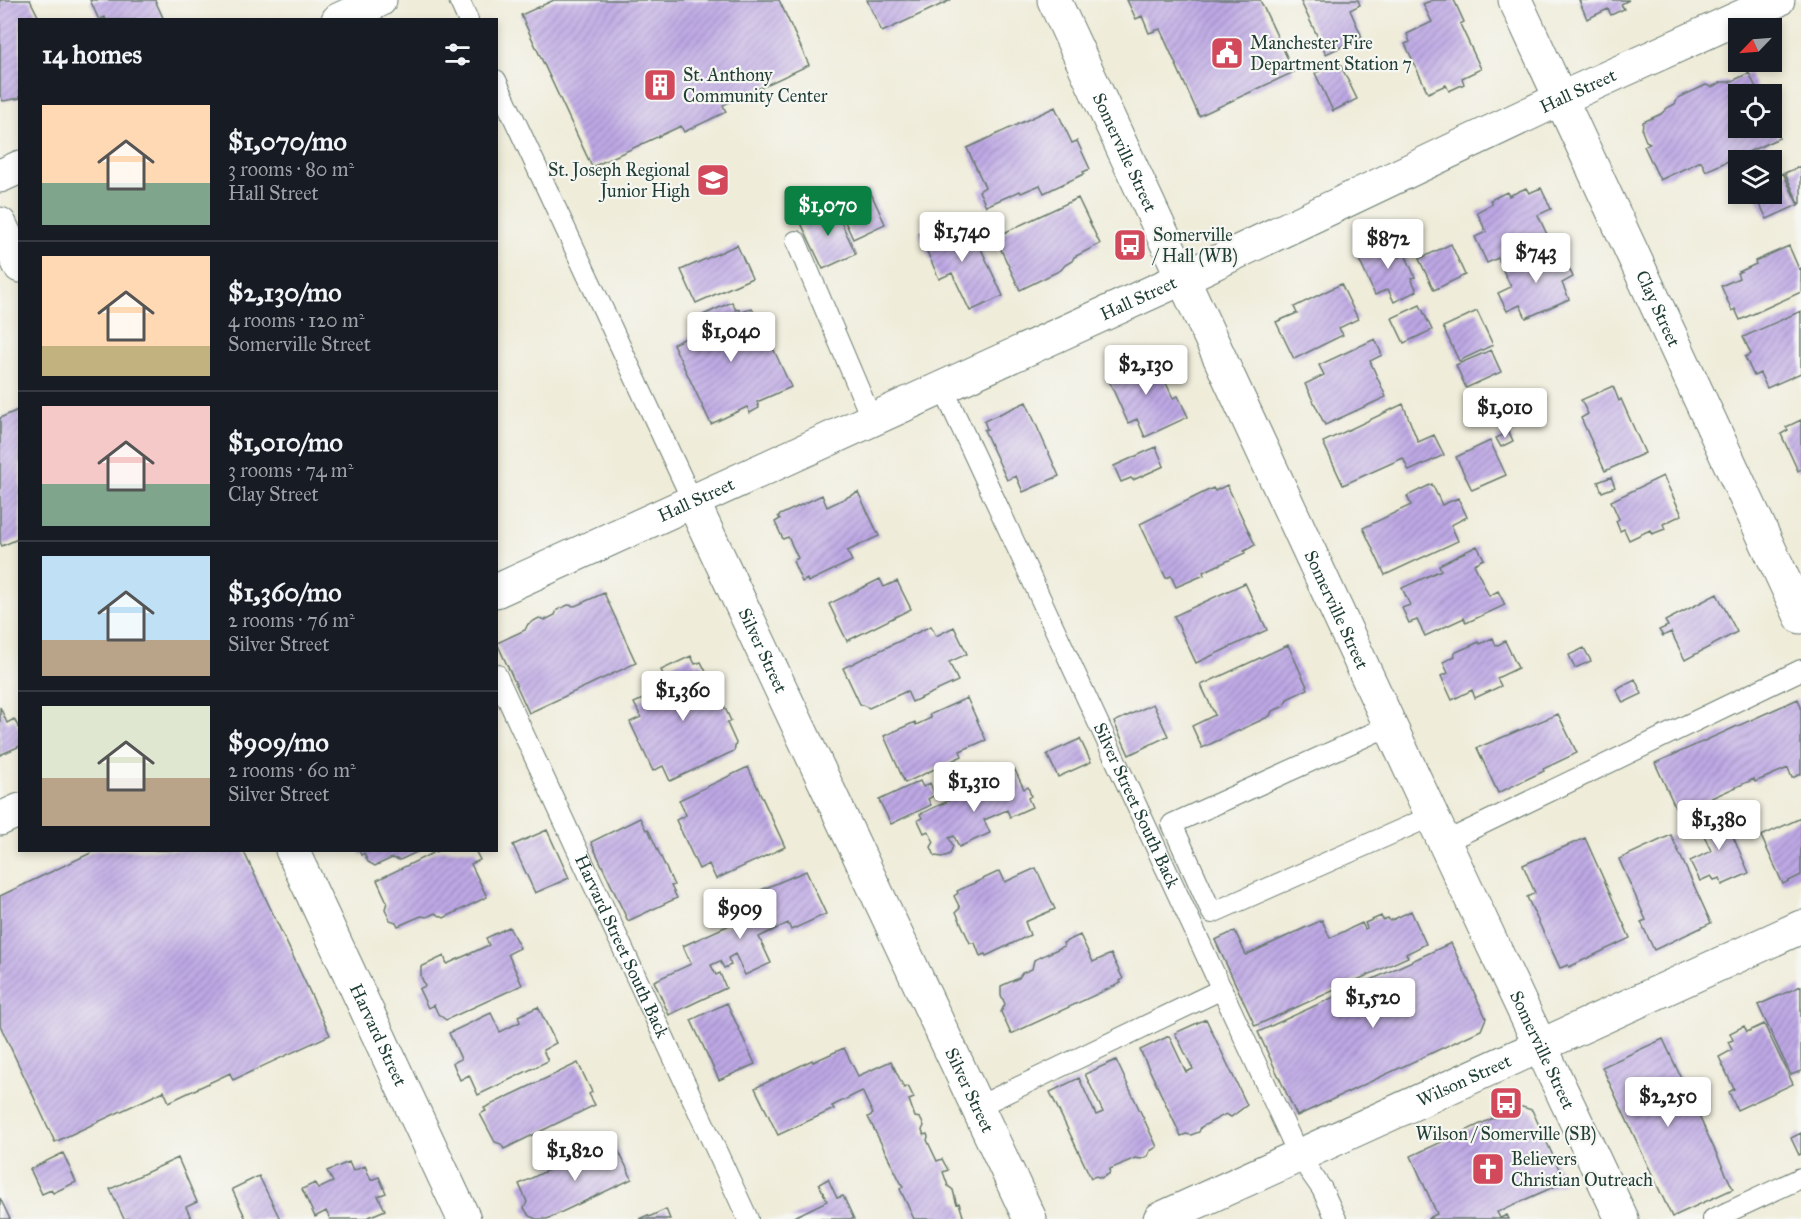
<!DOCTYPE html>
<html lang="en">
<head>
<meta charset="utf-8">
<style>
  :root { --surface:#171b24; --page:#20242c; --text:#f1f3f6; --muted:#9ea1a6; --line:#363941; --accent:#0b8043 }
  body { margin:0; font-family:"IM FELL Great Primer",serif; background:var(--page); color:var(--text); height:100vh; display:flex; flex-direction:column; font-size:22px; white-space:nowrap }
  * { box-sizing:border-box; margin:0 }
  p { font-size:20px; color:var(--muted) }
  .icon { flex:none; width:33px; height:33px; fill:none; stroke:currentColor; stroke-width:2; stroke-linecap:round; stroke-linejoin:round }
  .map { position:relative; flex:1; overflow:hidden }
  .sheet { position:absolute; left:18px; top:18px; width:480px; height:834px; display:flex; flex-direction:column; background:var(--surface); border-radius:0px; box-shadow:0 3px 9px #0003 }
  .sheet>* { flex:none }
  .needle { width:39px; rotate:245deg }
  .controls { position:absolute; left:1728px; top:18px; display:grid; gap:12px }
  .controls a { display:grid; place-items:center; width:54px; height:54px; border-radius:0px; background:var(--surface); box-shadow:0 3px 9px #0003; font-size:30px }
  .price { position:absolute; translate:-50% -51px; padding:0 14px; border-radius:6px; background:#fff; color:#222; font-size:20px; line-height:39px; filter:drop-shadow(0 2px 3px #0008) }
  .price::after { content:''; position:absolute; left:50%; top:36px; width:18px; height:14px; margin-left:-9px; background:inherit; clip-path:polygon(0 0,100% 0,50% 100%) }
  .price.selected { background:var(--accent); color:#fff }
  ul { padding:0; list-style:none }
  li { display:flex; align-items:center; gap:18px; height:150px; padding:0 24px }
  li+li { border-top:2px solid var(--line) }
  li span { display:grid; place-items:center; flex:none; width:168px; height:120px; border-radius:0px; color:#555 }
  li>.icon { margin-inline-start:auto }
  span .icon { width:72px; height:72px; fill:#fffc; stroke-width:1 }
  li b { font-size:26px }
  h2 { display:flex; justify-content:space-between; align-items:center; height:72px; padding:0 24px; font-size:26px }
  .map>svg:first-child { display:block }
  .building { fill:url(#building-hatch) }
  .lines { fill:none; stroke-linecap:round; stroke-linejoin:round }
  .lane-casing { stroke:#687a6e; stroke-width:22 }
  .street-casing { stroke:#687a6e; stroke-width:35 }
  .lane { stroke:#fff; stroke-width:20 }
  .street { stroke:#fff; stroke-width:33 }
  .labels { text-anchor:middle; stroke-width:4.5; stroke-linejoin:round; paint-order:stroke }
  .poi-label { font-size:18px; fill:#1f3d34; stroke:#f6f6f2; text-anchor:start }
  .street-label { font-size:18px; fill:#1f3d34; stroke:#f6f6f2 }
</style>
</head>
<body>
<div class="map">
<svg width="1801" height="1219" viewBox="0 0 1801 1219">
  <defs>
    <pattern id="building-hatch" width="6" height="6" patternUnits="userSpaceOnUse" patternTransform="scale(1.5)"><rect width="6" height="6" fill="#bea8e5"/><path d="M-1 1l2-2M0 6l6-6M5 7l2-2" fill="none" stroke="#9a8aba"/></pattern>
  </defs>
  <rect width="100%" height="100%" fill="#f6f6f2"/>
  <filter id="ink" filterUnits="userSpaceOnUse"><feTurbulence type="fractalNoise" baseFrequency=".0167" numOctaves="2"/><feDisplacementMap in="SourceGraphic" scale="12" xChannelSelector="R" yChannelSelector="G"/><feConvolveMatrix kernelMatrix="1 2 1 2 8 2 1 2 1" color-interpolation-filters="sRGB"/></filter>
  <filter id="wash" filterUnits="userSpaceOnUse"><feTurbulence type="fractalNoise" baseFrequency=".008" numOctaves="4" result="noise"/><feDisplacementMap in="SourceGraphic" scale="24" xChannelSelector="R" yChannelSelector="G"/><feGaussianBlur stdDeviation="1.35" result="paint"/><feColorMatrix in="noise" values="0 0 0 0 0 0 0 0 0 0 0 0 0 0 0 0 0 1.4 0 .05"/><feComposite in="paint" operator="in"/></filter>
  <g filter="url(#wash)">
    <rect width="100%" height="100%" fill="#efecd9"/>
    <g id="blocks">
      <!-- building -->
      <path class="building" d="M0 0H30L40 20H20V98L3 101 0 95Z
        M90 0H155L164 20H106L105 17 99 20Z
        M554 0H779L809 65 723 105 726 112 684 132 681 126 592 167 521 15Z
        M867 0H951L882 32Z
        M1127 0H1260L1294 72 1199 116 1160 29 1149 33 1142 16 1136 19Z
        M1300 0H1358L1360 5 1350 10 1362 37 1326 54Z
        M1433 0H1454L1464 22 1460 24 1481 69 1462 78 1464 84 1449 91 1446 85 1428 93 1405 44 1410 42 1407 34 1432 22 1423 4Z
        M1579 0H1629L1621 4 1624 9 1611 15 1608 9 1587 19Z
        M1339 62 1357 99 1333 111 1315 73Z
        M1749 73 1759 94H1738V128H1772V122L1779 138 1706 171 1701 161 1660 180 1644 146 1650 143 1646 141 1642 131 1643 122 1661 114 1667 108 1675 104 1678 98 1706 85 1712 87 1722 82H1730Z
        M1055 107 1072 143 1077 141 1090 169 1083 172 1084 174 1044 193 1040 185 1021 193 1020 191 986 206 979 191 985 187 967 148Z
        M1801 166V203L1799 204 1785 173Z
        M1783 173 1798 205 1767 219 1755 194H1772V179Z
        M1526 188 1529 193 1541 188 1551 209 1538 215 1549 239 1500 262 1498 258 1487 263 1475 237 1486 232 1477 212 1492 204 1490 200 1507 192 1509 196Z
        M869 189 885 224 853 239 837 204Z
        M1078 198 1100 244 1074 257 1072 261 1065 265 1061 270 1020 290 995 237Z
        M833 205 856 254 823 269 800 221Z
        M968 221 1003 296 970 311 952 273 939 279 919 233 935 226 939 235Z
        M1387 236 1399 257 1405 254 1415 277 1411 278 1417 291 1394 302 1388 289 1375 295 1357 255 1376 246 1374 242Z
        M1451 244 1465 275 1434 290 1419 259Z
        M737 245 752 278 696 303 681 270Z
        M1789 246 1799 269 1801 268V292L1740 320 1735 309 1732 311 1721 286 1739 278 1737 273 1756 264 1755 261Z
        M1552 247 1563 270 1569 268 1573 277 1562 283 1569 299 1526 318 1520 305 1507 311 1498 293 1511 287 1503 270Z
        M1341 284 1358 319 1339 328 1343 335 1294 359 1276 322 1297 313 1294 307Z
        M732 302 736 310 739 309 741 313 752 308 757 319 759 318 791 387 757 402 759 408 750 413 747 407 711 424 673 344 703 330 702 327 707 325 703 315Z
        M1420 305 1432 330 1404 343 1392 318Z
        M1477 311 1493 345 1459 361 1443 327Z
        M1801 311V373L1767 388 1760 373 1754 376 1745 357 1751 354 1743 337Z
        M1375 339 1382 355 1370 361 1386 397 1325 425 1305 384 1324 375 1319 365Z
        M1491 350 1501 372 1466 388 1456 365Z
        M1152 353 1173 398 1178 396 1188 417 1145 437 1137 419 1128 423 1106 374Z
        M1613 386 1619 401 1621 399 1645 453 1605 471 1581 418 1588 414 1581 400Z
        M1026 402 1059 476 1023 492 1016 476 1007 480 984 430 987 429 984 421Z
        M1403 404 1418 442 1434 435 1444 455 1409 471 1403 458 1343 485 1323 442Z
        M20 409V538L2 546 0 542V418Z
        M1801 420V469L1798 471 1781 434 1788 430 1786 427Z
        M1509 432 1513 441 1501 447 1496 438Z
        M1490 441 1506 475 1472 490 1456 457Z
        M1156 447 1164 466 1133 480 1131 478 1121 482 1114 466Z
        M1663 476 1682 515 1663 524 1665 529 1652 534 1650 530 1629 540 1624 529 1620 531 1616 521 1619 519 1611 501Z
        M1611 477 1615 487 1602 492 1598 482Z
        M1432 484 1442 505 1458 498 1467 517 1451 525 1458 541 1385 575 1363 528 1411 505 1407 496Z
        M1227 485 1255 545 1244 551 1245 553 1203 572 1204 575 1176 587 1171 576 1166 578 1140 524 1213 488 1215 491Z
        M858 492 879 536 847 551 852 561 808 582 807 579 802 582 793 561 798 558 788 537 783 539 775 522 780 519 778 516 822 495 827 507Z
        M1477 546 1484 559 1474 564 1489 596 1498 591 1505 605 1466 623 1464 618 1425 636 1417 620 1409 623 1402 608 1410 605 1402 588 1441 570 1439 565Z
        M880 579 884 587 897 581 911 609 847 641 829 604Z
        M1245 583 1267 630 1196 663 1174 616Z
        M604 593 636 663 529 713 497 643 525 630 528 624 539 618 545 620 555 615 557 610 568 605 575 606Z
        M1717 594 1737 632 1685 660 1671 632 1663 636 1659 630 1668 626 1665 621Z
        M931 626 936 636 954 627 967 654 949 662 958 681 912 702 907 691 869 708 860 704 843 668Z
        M1493 638 1496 646 1505 641 1518 668 1497 678 1501 686 1475 698 1472 690 1452 700 1441 676 1448 673 1443 662 1455 656 1454 653 1479 642 1480 644Z
        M1288 645 1308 689 1287 699 1285 706 1272 711 1270 716 1202 748 1192 726 1215 715 1201 685Z
        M1584 648 1591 661 1575 668 1569 655Z
        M691 656 695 664 701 662 706 672 702 674 706 677 714 695 718 693 731 721 727 723 736 743 734 751 670 781 663 766 653 771 630 722 641 717 634 703 669 687 661 670Z
        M1635 679 1642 694 1623 703 1616 689Z
        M967 698 986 740 960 751 962 756 905 783 884 736 915 722 916 725 931 718 929 715Z
        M1798 699 1801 707V774L1792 778 1788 768 1755 782 1754 779 1678 813 1655 763Z
        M1153 704 1168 736 1129 755 1114 722Z
        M0 707 7 723 14 719 20 730V746L0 755Z
        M1558 714 1577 753 1543 769 1544 771 1498 793 1477 748Z
        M1080 739 1091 762 1058 777 1047 754Z
        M748 767 785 847 716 879 709 864 699 869 676 820 686 815 679 800Z
        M1015 770 1024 789 1028 787 1031 796 1028 798 1032 807 1010 817 1007 810 984 820 990 833 959 847 954 836 949 838 953 846 950 854 943 857 935 856 931 847 934 842 928 831 924 833 918 820 922 818 920 814Z
        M920 781 923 787 930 783 935 795 928 799 931 805 891 824 879 800Z
        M1721 809 1749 873 1722 885 1720 878 1714 880 1711 876 1700 881 1690 861 1711 851 1697 820Z
        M640 818 646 830 648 829 674 885 671 886 677 898 628 921 591 842Z
        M1801 818V875L1783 884 1761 836Z
        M547 830 569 878 535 893 513 845Z
        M1671 835 1711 923 1654 950 1641 922 1646 920 1619 859Z
        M1585 838 1630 938 1569 967 1568 965 1560 968 1527 897 1535 893 1523 865Z
        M97 850H243L330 1035 233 1080 230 1073 169 1102 164 1091 55 1142 0 1025V896Z
        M359 850H421L400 860 392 858 375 866 368 862 364 853 361 855Z
        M439 850H475L480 860 471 864 487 897 444 918 435 913 427 917 421 916 398 926 396 922 390 920 385 909 387 902 377 880Z
        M1036 868 1055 909 1025 922 1030 935 986 956 985 954 980 956 975 943H970L956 912 960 908 954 896 958 893 957 891 1000 871 1005 882Z
        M806 871 826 914 791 930 788 923 759 937 771 963 745 975 735 954 728 958 731 965 724 968 720 961 711 965 716 975 720 973 726 988 669 1015 654 981 691 964 683 946 734 923 725 905Z
        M1411 911 1426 944 1406 954 1408 957 1255 1026 1215 940 1235 931 1246 955 1322 920 1330 938 1362 923 1365 929 1367 928 1365 923 1381 916 1383 920 1388 918 1390 921Z
        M509 927 520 948 508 954 522 985 446 1020 438 1014 434 1005 428 1008 419 989 425 986 421 976V967L444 956 447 964 489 945 486 938Z
        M1080 935 1093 962 1111 954 1123 979 1120 981 1121 983 1011 1034 1001 1012 1005 1004 1001 995V986L1019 978 1022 973 1032 969 1034 960 1064 946 1063 943Z
        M1451 943 1486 1018 1481 1030 1297 1116 1258 1032Z
        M1801 986V1071L1791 1075 1758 1005Z
        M727 1003 755 1064 719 1080 691 1020Z
        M538 1007 556 1043 543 1050 548 1061 478 1095 469 1075 460 1080 453 1063 461 1059 449 1033 491 1013 500 1032 520 1022 518 1016Z
        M1206 1019 1247 1105 1231 1117 1226 1114 1201 1127 1199 1132 1191 1135 1186 1134 1181 1136 1140 1050 1169 1036 1186 1072 1193 1069 1175 1033Z
        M1764 1024 1793 1084 1737 1110 1729 1092 1734 1089 1719 1057 1732 1050 1728 1042 1733 1040 1730 1033 1744 1026 1747 1032Z
        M1663 1039 1733 1189 1672 1217 1602 1067Z
        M844 1048 858 1076 891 1061 904 1088 908 1086 914 1098 909 1100 915 1117 920 1118 924 1126 922 1130 924 1135 927 1134 928 1137 927 1140 937 1161 942 1159 948 1170 943 1172 948 1186 953 1190 956 1202 957 1204 959 1203 964 1219H914L900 1189 903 1187 868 1117 873 1114 862 1091 832 1106 834 1109 778 1135 755 1088 812 1060 813 1062Z
        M1116 1060 1157 1147 1150 1151 1148 1156 1141 1159 1135 1158 1110 1169 1109 1174 1101 1178 1096 1176 1091 1178 1050 1092 1079 1078 1096 1115 1103 1112 1085 1074Z
        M578 1063 592 1092 589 1094 595 1105 504 1149 501 1144 495 1142 480 1114 486 1111 484 1108Z
        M1519 1106 1532 1110 1565 1182 1497 1212 1500 1218 1507 1215 1509 1219H1427L1437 1214 1411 1156Z
        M1801 1133V1154L1799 1155 1791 1138Z
        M613 1139 632 1179 547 1219H536L529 1216 524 1208 527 1202 519 1184Z
        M63 1153 76 1182 53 1193 51 1190 42 1194 30 1169Z
        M178 1158 197 1202 186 1207 191 1218 124 1219 110 1189Z
        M349 1162 353 1171 365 1166 371 1180 379 1177 386 1193 378 1196 385 1210 364 1219H330L326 1211 315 1217 302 1189 315 1183 318 1189 333 1182 327 1171Z
        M259 1176 280 1219H246L232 1189Z
        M828 1179 837 1198 843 1196 854 1219H790L827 1201 819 1184Z
        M0 1198 10 1219H0Z
        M666 1209 670 1219H639L648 1215 649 1217Z"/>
    </g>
  </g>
  <g filter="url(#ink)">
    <use href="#blocks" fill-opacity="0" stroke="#687a6e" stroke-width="1.5"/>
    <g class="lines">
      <defs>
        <g id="lane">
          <path d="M459 0 468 20"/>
          <path d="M496 80 693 502"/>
          <path d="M796 241 872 420"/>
          <path id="s1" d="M943 388 1299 1156 1322 1189 1336 1219"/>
          <path id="s2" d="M496 674 748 1219"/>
          <path d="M1391 725 1172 824 1212 913 1432 816"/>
          <path d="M1445 842 1801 670"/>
          <path d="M977 1107 1222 989"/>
          <path d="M1713 1219 1801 1178"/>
        </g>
        <g id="street">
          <path id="s3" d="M1054 0 1432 816 1622 1219"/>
          <path id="s4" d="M1515 0 1801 617"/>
          <path d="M338 20 380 0"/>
          <path d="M0 176 20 167"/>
          <path d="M0 224 20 266"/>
          <path id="s5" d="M693 502 1030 1219"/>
          <path id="s6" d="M496 591 1183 278 1560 99 1778 0"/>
          <path d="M0 819 20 810"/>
          <path id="s7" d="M292 850 464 1219"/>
          <path id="s8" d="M1160 1219 1801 927"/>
        </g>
      </defs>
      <!-- lane casing -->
      <use href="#lane" class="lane-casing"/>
      <!-- street casing -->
      <use href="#street" class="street-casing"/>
      <!-- lane -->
      <use href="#lane" class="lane"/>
      <!-- street -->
      <use href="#street" class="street"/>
    </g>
  </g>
  <!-- icons -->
  <defs>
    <symbol id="civic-square" viewBox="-11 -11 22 22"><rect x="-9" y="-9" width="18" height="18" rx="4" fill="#d1495b" stroke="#f6f6f2"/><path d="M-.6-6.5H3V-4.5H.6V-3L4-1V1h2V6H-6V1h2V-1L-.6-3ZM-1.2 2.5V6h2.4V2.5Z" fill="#fff"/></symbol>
    <symbol id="building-square" viewBox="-11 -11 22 22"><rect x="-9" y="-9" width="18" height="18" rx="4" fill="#d1495b" stroke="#f6f6f2"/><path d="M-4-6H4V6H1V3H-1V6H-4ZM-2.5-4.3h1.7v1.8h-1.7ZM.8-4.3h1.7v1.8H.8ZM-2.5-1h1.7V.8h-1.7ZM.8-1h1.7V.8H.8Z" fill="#fff"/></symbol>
    <symbol id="school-square" viewBox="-11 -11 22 22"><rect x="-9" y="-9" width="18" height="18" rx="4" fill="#d1495b" stroke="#f6f6f2"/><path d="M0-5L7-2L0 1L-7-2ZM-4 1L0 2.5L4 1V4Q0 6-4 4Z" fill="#fff"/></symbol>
    <symbol id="bus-square" viewBox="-11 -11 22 22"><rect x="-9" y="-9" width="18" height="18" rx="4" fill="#d1495b" stroke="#f6f6f2"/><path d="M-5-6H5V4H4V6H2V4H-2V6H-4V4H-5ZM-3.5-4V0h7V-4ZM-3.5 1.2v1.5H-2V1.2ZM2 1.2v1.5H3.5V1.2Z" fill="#fff"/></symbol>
    <symbol id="church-square" viewBox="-11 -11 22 22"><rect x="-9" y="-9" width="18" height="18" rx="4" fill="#d1495b" stroke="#f6f6f2"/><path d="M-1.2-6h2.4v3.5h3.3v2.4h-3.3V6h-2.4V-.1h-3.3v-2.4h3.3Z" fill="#fff"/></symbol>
  </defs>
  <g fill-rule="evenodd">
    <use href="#civic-square" x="1208" y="34" width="38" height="38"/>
    <use href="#building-square" x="641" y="66" width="38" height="38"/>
    <use href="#school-square" x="694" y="161" width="38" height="38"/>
    <use href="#bus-square" x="1111" y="226" width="38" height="38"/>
    <use href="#bus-square" x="1487" y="1084" width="38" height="38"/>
    <use href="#church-square" x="1469" y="1150" width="38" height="38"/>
  </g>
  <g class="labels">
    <!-- poi labels -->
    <g class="poi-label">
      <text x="1250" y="49">Manchester Fire<tspan x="1250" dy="21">Department Station 7</tspan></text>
      <text x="683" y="81">St. Anthony<tspan x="683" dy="21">Community Center</tspan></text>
      <text x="690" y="176" text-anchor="end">St. Joseph Regional<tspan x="690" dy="21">Junior High</tspan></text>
      <text x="1153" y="241">Somerville<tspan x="1153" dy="21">/ Hall (WB)</tspan></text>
      <text x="1506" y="1140" text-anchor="middle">Wilson / Somerville (SB)</text>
      <text x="1511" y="1165">Believers<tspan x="1511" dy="21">Christian Outreach</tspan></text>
    </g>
    <!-- street labels -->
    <g class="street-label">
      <text dy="6" stroke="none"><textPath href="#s6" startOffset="1192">Hall Street</textPath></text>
      <text dy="6" stroke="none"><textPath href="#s3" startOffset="168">Somerville Street</textPath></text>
      <text dy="6" stroke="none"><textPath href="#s6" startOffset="706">Hall Street</textPath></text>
      <text dy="6" stroke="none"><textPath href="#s4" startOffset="340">Clay Street</textPath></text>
      <text dy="6" stroke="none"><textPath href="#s6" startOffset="220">Hall Street</textPath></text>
      <text dy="6" stroke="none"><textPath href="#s3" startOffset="672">Somerville Street</textPath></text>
      <text dy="6" stroke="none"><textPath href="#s5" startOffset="164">Silver Street</textPath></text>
      <text dy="6" stroke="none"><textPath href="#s1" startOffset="460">Silver Street South Back</textPath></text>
      <text dy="6" stroke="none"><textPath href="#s2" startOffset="300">Harvard Street South Back</textPath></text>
      <text dy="6" stroke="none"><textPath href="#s7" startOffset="204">Harvard Street</textPath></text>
      <text dy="6" stroke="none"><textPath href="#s3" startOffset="1158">Somerville Street</textPath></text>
      <text dy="6" stroke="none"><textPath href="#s8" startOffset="334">Wilson Street</textPath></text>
      <text dy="6" stroke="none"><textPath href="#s5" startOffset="650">Silver Street</textPath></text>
    </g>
  </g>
</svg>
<div class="controls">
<a><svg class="needle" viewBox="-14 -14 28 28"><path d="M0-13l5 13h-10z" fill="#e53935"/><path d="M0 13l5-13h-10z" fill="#9ea1a6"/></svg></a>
<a><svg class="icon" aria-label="locate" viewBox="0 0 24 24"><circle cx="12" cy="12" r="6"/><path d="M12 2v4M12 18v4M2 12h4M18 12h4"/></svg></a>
<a><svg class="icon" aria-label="layers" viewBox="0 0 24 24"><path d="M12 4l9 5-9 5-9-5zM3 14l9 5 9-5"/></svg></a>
</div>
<b class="price selected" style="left:828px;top:237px">$1,070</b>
<b class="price" style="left:962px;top:263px">$1,740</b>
<b class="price" style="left:1388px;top:270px">$872</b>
<b class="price" style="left:1536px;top:284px">$743</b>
<b class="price" style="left:731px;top:363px">$1,040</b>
<b class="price" style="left:1146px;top:396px">$2,130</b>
<b class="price" style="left:1505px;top:439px">$1,010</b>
<b class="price" style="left:683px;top:722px">$1,360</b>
<b class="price" style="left:974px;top:813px">$1,310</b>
<b class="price" style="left:1719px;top:851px">$1,380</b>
<b class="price" style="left:740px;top:940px">$909</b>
<b class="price" style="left:1373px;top:1029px">$1,520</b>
<b class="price" style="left:1668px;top:1128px">$2,250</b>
<b class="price" style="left:575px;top:1182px">$1,820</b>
<section class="sheet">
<h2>14 homes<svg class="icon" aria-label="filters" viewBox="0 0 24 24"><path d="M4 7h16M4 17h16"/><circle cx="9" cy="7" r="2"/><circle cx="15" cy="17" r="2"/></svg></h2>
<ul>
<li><span style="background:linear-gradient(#ffd9b3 65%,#7fa58c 0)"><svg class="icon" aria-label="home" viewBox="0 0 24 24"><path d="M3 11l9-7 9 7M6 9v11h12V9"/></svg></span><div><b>$1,070/mo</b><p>3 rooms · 80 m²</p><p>Hall Street</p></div></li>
<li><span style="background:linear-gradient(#ffd9b3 75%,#c2b280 0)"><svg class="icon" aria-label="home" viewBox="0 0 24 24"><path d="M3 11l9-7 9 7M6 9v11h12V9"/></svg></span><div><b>$2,130/mo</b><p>4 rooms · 120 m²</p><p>Somerville Street</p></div></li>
<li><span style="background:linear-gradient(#f6c9c9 65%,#7fa58c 0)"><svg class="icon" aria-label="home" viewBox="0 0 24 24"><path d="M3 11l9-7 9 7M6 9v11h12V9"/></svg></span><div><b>$1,010/mo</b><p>3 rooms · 74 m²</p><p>Clay Street</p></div></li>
<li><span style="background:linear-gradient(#bfe0f5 70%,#b9a48a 0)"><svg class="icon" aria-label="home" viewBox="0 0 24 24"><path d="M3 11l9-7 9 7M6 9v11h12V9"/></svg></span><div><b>$1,360/mo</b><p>2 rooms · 76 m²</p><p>Silver Street</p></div></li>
<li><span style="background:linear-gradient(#dfe7d0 60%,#b9a48a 0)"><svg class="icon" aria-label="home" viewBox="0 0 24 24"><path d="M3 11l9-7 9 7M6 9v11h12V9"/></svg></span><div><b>$909/mo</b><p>2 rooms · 60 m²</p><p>Silver Street</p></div></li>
</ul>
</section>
</div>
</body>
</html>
